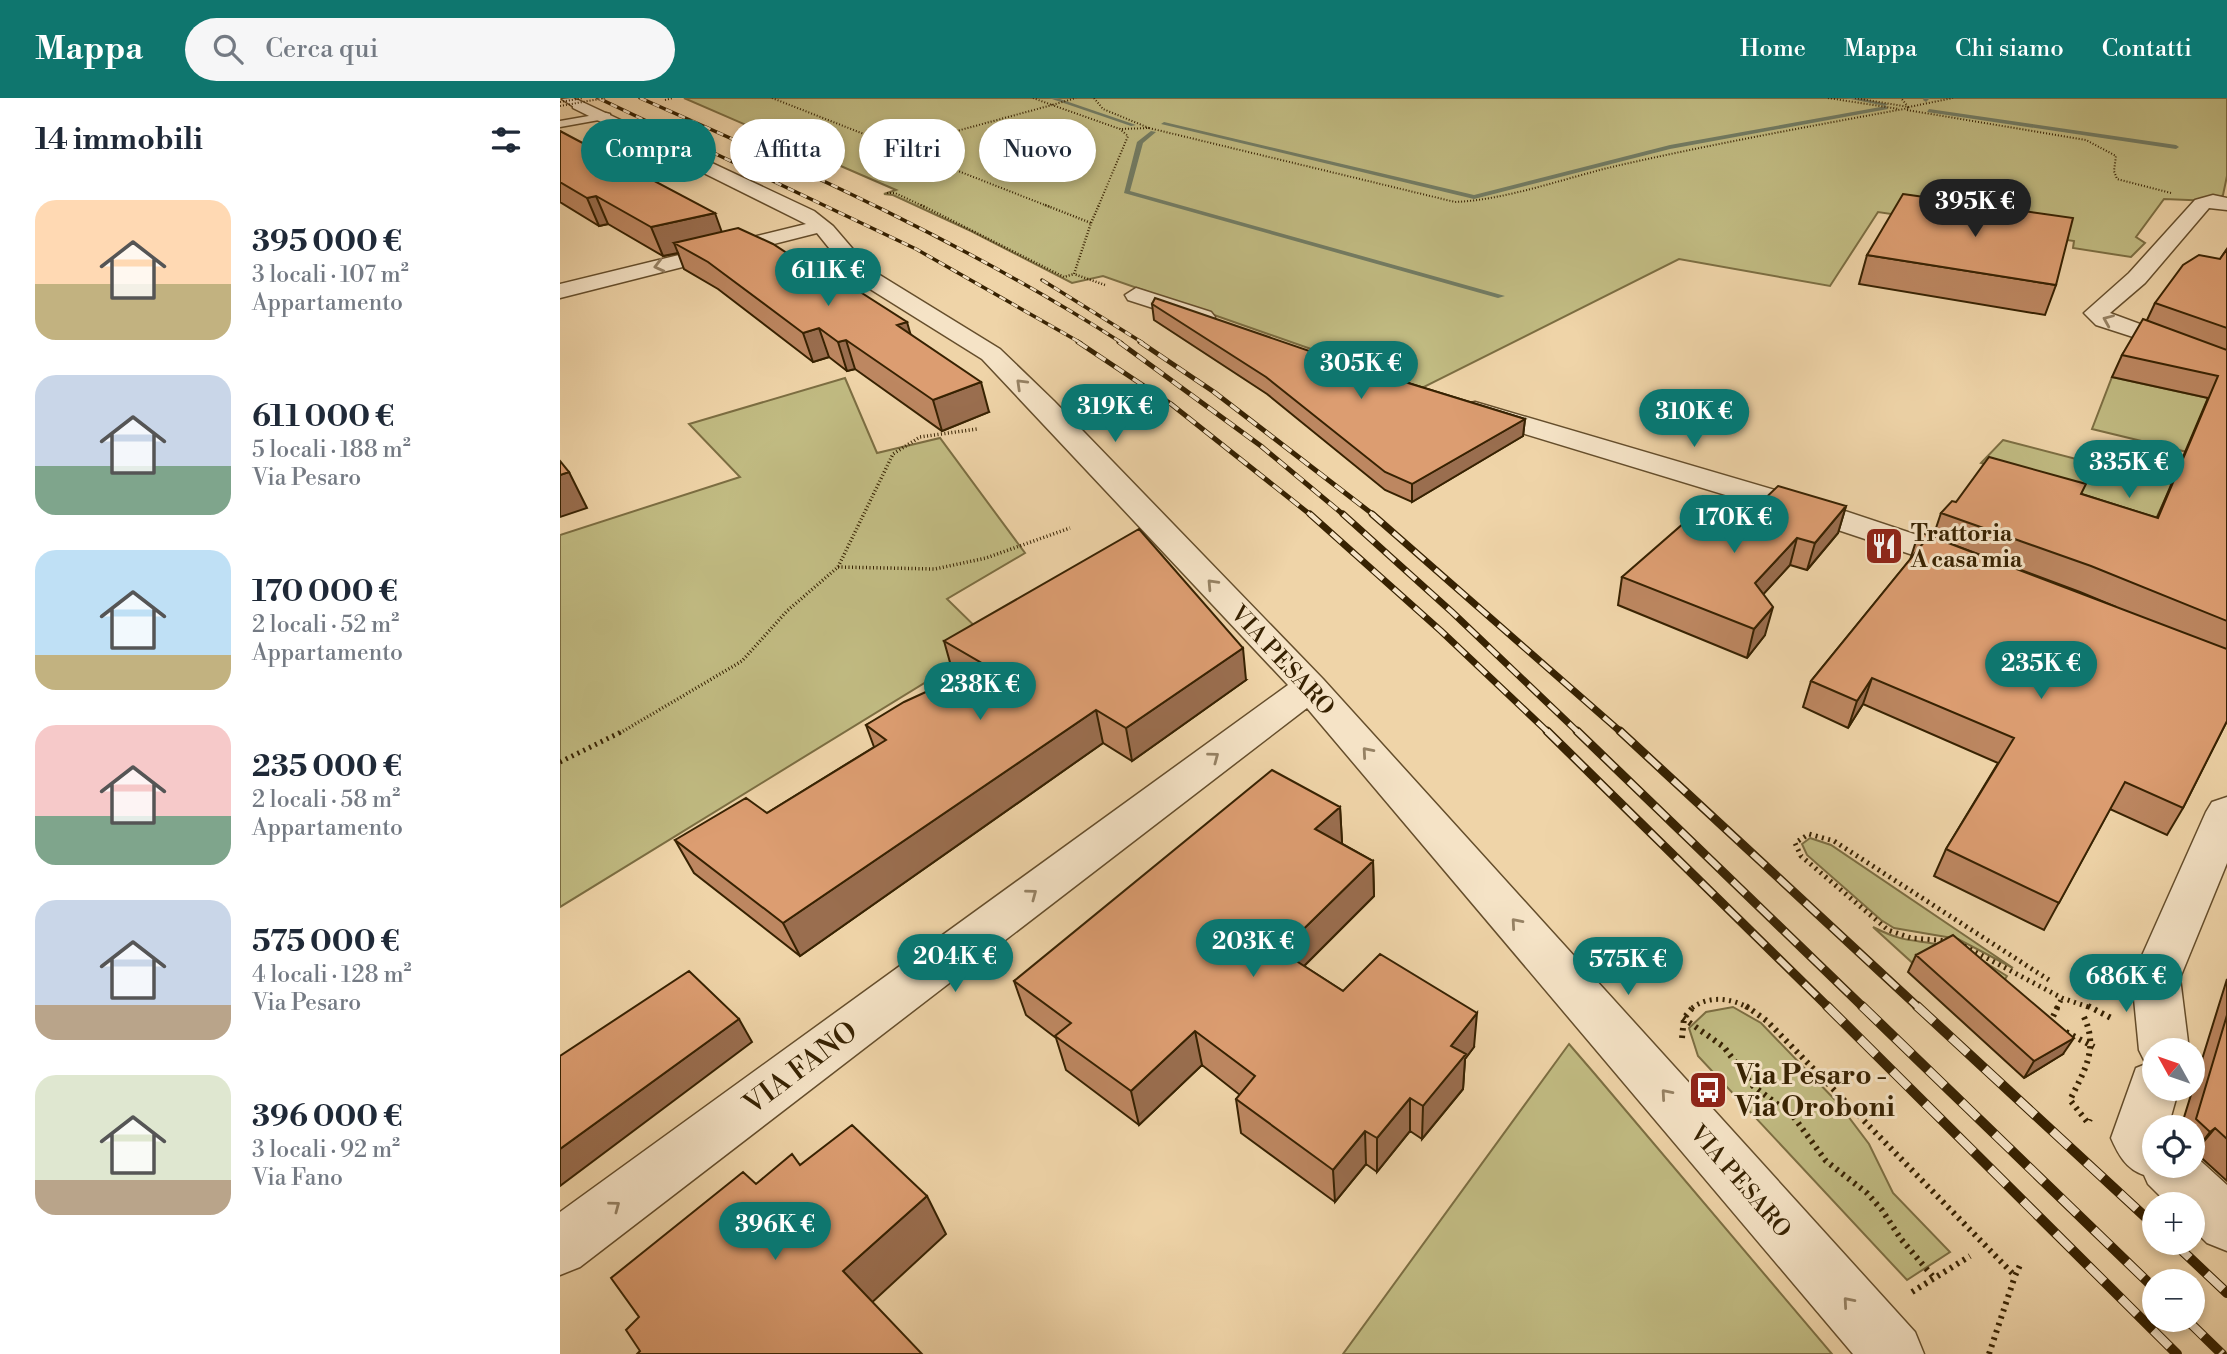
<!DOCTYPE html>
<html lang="it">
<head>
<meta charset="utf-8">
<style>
  :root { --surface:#fff; --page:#f6f6f7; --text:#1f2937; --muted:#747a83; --accent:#0f766e }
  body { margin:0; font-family:"Libre Bodoni",serif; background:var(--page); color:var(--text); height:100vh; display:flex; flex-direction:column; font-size:26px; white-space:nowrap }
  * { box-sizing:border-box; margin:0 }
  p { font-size:23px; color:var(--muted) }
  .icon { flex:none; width:38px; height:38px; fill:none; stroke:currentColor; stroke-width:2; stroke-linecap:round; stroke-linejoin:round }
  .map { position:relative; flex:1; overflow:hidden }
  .drawer { display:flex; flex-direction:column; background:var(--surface); width:560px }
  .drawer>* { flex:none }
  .top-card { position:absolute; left:21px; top:21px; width:665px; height:63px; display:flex; gap:14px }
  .needle { width:46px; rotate:310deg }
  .fabs { position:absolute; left:1582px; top:940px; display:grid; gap:14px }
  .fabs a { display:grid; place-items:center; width:63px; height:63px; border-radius:50%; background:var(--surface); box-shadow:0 4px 10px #0003; font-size:35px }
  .price { position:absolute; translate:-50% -60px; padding:0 16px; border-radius:24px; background:var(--accent); color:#fff; font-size:23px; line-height:46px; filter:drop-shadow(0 2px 4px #0008) }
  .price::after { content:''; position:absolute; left:50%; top:42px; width:21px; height:16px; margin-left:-10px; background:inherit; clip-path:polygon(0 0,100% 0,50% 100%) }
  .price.on { background:#222; color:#fff }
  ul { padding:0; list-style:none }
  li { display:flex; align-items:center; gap:21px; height:175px; padding:0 35px }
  li span { display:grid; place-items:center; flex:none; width:196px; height:140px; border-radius:21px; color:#555 }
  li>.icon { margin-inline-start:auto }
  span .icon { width:84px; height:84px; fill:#fffc; stroke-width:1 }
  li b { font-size:30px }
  h2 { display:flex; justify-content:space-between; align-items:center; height:84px; padding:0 35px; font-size:30px }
  .tag { padding:0 24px; border-radius:32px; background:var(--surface); box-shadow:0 4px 10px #0003; font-size:24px; line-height:63px }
  .tag.on { background:var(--accent); color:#fff }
  header { display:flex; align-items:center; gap:42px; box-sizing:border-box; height:98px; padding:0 35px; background:var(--accent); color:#fff }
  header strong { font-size:33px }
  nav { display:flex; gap:38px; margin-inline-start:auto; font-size:24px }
  .search { width:490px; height:63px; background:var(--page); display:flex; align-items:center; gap:18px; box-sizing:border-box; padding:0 24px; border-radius:38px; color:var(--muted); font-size:26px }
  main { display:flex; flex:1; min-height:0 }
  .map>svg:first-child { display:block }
  .green { fill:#c1bb82; stroke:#7c6e42; stroke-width:2 }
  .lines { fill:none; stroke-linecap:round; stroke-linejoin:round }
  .stream { fill:#727c64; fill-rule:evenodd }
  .service-casing { stroke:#654e2c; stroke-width:3 }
  .minor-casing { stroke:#654e2c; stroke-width:3 }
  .path-far4 { stroke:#372202; stroke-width:2; stroke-dasharray:1 2; stroke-linecap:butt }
  .path-far3 { stroke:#372202; stroke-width:2.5; stroke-dasharray:1 2; stroke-linecap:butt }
  .path-far2 { stroke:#372202; stroke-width:3.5; stroke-dasharray:1 2.5; stroke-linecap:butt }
  .path-far1 { stroke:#372202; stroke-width:5; stroke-dasharray:2 4.5; stroke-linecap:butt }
  .path { stroke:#372202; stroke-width:6; stroke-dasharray:2.5 5; stroke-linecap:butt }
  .service { fill:#f5e3c6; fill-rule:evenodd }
  .minor { fill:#f5e3c6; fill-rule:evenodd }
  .rail-far4-casing { stroke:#372202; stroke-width:3.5 }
  .rail-far3-casing { stroke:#372202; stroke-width:5 }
  .rail-far2-casing { stroke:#372202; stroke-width:7 }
  .rail-far1-casing { stroke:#372202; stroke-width:9 }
  .rail-casing { stroke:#372202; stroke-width:10 }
  .rail-far4 { stroke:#f5e3c6; stroke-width:2.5; stroke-dasharray:7; stroke-linecap:butt }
  .rail-far3 { stroke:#f5e3c6; stroke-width:3.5; stroke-dasharray:11; stroke-linecap:butt }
  .rail-far2 { stroke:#f5e3c6; stroke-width:4.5; stroke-dasharray:14; stroke-linecap:butt }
  .rail-far1 { stroke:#f5e3c6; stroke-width:6; stroke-dasharray:18; stroke-linecap:butt }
  .rail { stroke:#f5e3c6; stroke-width:8; stroke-dasharray:23; stroke-linecap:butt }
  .path-bridge { stroke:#372202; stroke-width:2; stroke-dasharray:1 2; stroke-linecap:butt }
  .wall { fill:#bd8761; stroke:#372202; stroke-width:2; fill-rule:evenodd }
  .shaded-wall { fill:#9a6e4f; stroke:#372202; stroke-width:2 }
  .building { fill:#dc9d71; stroke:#372202; stroke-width:2 }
  .oneway { stroke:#968264 }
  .labels { text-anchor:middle; stroke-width:6; stroke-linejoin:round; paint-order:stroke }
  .poi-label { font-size:23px; font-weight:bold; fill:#372202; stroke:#f5e3c6; text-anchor:start }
  .street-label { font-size:23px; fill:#372202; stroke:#f5e3c6 }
  .near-street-label { font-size:28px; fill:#372202; stroke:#f5e3c6 }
  .near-poi-label { font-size:28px; font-weight:bold; fill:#372202; stroke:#f5e3c6; text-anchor:start }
</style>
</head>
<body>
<header>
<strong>Mappa</strong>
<div class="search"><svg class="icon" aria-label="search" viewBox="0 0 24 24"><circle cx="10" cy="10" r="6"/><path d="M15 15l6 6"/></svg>Cerca qui</div>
<nav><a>Home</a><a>Mappa</a><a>Chi siamo</a><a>Contatti</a></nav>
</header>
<main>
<section class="drawer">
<h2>14 immobili<svg class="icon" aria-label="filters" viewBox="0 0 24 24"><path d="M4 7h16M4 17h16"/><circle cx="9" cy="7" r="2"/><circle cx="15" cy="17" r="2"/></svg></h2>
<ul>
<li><span style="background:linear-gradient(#ffd9b3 60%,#c2b280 0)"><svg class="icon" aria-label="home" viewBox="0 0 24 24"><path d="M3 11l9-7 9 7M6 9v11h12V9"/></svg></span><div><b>395 000 €</b><p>3 locali · 107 m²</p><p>Appartamento</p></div></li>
<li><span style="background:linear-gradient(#c9d6e8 65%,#7fa58c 0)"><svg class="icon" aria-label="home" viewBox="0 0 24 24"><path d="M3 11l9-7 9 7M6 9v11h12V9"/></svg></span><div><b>611 000 €</b><p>5 locali · 188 m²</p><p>Via Pesaro</p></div></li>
<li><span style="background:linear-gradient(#bfe0f5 75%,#c2b280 0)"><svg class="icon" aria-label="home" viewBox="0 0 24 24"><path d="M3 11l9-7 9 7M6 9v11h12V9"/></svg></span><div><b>170 000 €</b><p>2 locali · 52 m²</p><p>Appartamento</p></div></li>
<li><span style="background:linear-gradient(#f6c9c9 65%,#7fa58c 0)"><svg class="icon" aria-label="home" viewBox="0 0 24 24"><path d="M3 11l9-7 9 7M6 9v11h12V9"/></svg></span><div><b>235 000 €</b><p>2 locali · 58 m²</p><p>Appartamento</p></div></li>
<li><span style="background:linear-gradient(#c9d6e8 75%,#b9a48a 0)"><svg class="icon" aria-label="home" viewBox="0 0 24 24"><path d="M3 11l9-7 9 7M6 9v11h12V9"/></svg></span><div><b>575 000 €</b><p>4 locali · 128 m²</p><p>Via Pesaro</p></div></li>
<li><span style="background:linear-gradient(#dfe7d0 75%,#b9a48a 0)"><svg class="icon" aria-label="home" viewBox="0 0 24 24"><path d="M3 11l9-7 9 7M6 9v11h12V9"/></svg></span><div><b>396 000 €</b><p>3 locali · 92 m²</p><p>Via Fano</p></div></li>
</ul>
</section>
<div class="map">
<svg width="1667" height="1256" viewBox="0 0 1667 1256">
  <rect width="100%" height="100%" fill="#efd4a8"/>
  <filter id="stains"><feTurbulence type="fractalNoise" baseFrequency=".00286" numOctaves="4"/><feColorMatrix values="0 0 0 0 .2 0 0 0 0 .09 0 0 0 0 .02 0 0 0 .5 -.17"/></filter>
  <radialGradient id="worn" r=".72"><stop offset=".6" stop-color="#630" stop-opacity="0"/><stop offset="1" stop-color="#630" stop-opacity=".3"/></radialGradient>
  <!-- green -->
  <path class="green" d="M124 0H1667V78L1663 97 1653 103 1604 101 1576 139 1585 145 1571 159 1513 150 1514 143 1318 114 1270 188 1119 161 862 290 543 178 512 185 411 133 333 97 324 96 336 92Z
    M1552 279 1648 300 1627 354 1532 331Z
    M285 280 317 355 380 340 465 455 387 501 431 544 0 809V437L180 379 129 326Z
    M1443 342 1612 386 1589 436 1472 379 1421 365Z
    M1250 740 1271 747 1453 870 1398 841 1334 830 1321 822 1247 757 1242 746Z
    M1313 829C1345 845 1350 841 1383 847 1407 851 1427 866 1447 878L1435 896 1357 869Z
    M1173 909 1201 925 1278 1005 1309 1046 1333 1095 1390 1154 1347 1182 1138 958 1129 930 1146 914Z
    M1009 946 1034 975 1272 1256H783Z"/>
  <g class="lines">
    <!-- stream -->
    <path class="stream" d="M489 0H497L576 27 571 28Z
      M1286 0H1299L1328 6 1325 8Z
      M1364 0H1370L1366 4 1363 2Z
      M1326 8 1328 11 1110 51 914 101 601 26 604 24 914 97 1110 47Z
      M1369 11 1616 47 1619 49 1616 51 1367 14Z
      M591 33 596 34 583 45 570 93 945 198 938 200 564 95 577 44Z"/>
    <defs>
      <path id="service" d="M13 0 22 5V9H14L2 1Z
        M46 15 50 16V20L0 29V23Z"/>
      <path id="minor" d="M18 2 254 113 273 128 310 171 440 251 494 303 763 581 1355 1234 1364 1256H1293L747 610 20 1169 0 1177V1114L728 587 422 261 294 181 257 135 0 200V186L246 126 13 10V4Z
        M1653 97 1667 100V112L1649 110 1585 185 1550 215 1667 258V275L1604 249 1536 227 1524 215 1569 175 1635 102Z
        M576 190 651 214 655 219 651 224 643 226 568 202 565 197Z
        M915 304 1273 409 1414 456 1419 463 1414 470 1403 473 1392 470 1251 423 906 318 902 312 906 306Z
        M1667 699V765L1620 880 1629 952H1594V990H1619L1608 1029H1594V1068H1633V1056L1667 1087V1153L1647 1145 1633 1131V1106H1608L1588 1086 1584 1077C1566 1071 1558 1056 1551 1040L1576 970 1586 966 1579 952 1572 880 1646 714 1652 704Z"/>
    </defs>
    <!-- service casing -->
    <use href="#service" class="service-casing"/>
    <!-- minor casing -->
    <use href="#minor" class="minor-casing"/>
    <!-- path-far4 -->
    <path class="path-far4" d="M212 0 490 109
      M473 0 492 7 516 0
      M534 0 543 11 589 30 561 31
      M1268 0 1339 11
      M1295 0 1349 9 1393 0
      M105 2 113 0
      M1347 12 1526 42 1556 58 1554 73 1557 81 1611 95
      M589 30 895 104C946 102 1005 80 1056 68 1153 46 1251 28 1349 10L1341 0
      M338 49 492 7 560 31 568 38 538 109
      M327 95H335L365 109"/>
    <!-- path-far3 -->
    <path class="path-far3" d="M361 107 504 179 514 176
      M485 107 531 125 514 176 545 187
      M531 125 539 107"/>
    <!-- path-far2 -->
    <path class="path-far2" d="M278 469 375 471 426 460 510 430
      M60 635 182 563 227 513 278 469 333 356 360 339 417 331"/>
    <!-- path-far1 -->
    <path class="path-far1" d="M0 664 63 633
      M1389 843 1351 840 1328 832 1241 758 1235 745 1249 736 1274 743 1489 882
      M1404 848 1502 900 1531 910
      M1132 910C1149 897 1171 900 1189 910
      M1497 910 1502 900"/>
    <!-- path -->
    <path class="path" d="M1186 908 1207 923 1455 1178 1461 1165
      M1528 908 1553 921
      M1524 919C1539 951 1524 973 1510 1002L1528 1025 1530 1021
      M1123 920 1164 949 1193 988 1233 1018 1266 1063 1307 1095 1322 1112 1341 1141 1375 1181
      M1490 925 1498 908
      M1506 934 1534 949
      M1122 940 1124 920 1134 908
      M1352 1194 1410 1158
      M1429 1256 1455 1178"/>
    <!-- service -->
    <use href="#service" class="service"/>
    <!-- minor -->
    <use href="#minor" class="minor"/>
    <defs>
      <path id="rail-far4" d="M38 0 356 151 521 245
        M80 0C246 73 409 147 562 245
        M482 182 583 245"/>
      <path id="rail-far3" d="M518 244 611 306 752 418
        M559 244 701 348 785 418
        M580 244 654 294 815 418"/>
      <path id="rail-far2" d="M750 416 881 533 989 635
        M783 416 892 514 1019 635
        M812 416 1062 635"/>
      <path id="rail-far1" d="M987 633 1269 910
        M1017 633 1304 910
        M1060 633 1359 910"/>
      <path id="rail" d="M1267 908 1617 1256
        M1302 908 1594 1190
        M1357 908 1594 1127
        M1613 1144 1667 1195
        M1627 1222 1662 1256"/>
    </defs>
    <!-- rail-far4 casing -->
    <use href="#rail-far4" class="rail-far4-casing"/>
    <!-- rail-far3 casing -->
    <use href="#rail-far3" class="rail-far3-casing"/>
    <!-- rail-far2 casing -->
    <use href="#rail-far2" class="rail-far2-casing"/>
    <!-- rail-far1 casing -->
    <use href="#rail-far1" class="rail-far1-casing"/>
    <!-- rail casing -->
    <use href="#rail" class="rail-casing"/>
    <!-- rail-far4 -->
    <use href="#rail-far4" class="rail-far4"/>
    <!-- rail-far3 -->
    <use href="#rail-far3" class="rail-far3"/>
    <!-- rail-far2 -->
    <use href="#rail-far2" class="rail-far2"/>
    <!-- rail-far1 -->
    <use href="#rail-far1" class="rail-far1"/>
    <!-- rail -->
    <use href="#rail" class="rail"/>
    <!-- path-bridge -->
    <path class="path-bridge" d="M0 4 23 0
      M0 8 45 0"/>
  </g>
  <!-- wall -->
  <path class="wall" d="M0 33 161 134 350 236 429 314 382 333 295 271 287 273 269 259 253 264 158 191 124 171 118 155 103 158 48 126 39 128 0 104Z
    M1667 151V623L1623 710 1607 737 1550 711 1484 832 1374 778 1386 751 1438 665 1303 606 1288 630 1243 609 1251 583 1350 462 1357 440 1373 439 1381 415 1396 404 1522 396 1597 420 1648 300 1552 279 1562 257 1587 222 1595 205 1660 161ZM1375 440 1520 494 1556 509Z
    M1307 157 1496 187 1485 217 1299 186Z
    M592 206 965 321 963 338 852 404 825 392 707 296 594 222Z
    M1286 408 1278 435 1247 472 1230 467 1203 496 1205 537 1187 560 1058 507 1062 479 1172 432Z
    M384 543 686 582 572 663 543 645 240 858 134 775 115 742 207 715 314 649 306 627 400 579 393 575Z
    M780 709 782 744 781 745 813 763 814 798 744 868 783 893 914 949 905 961 903 991 862 1041 850 1033 817 1074 806 1066 775 1104 681 1035 676 1001 680 997 642 967 579 1027 506 972 496 940 466 917 454 883Z
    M1356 857 1503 956 1464 980 1348 874Z
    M1667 881V1083L1635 1054 1633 1056V1029H1621Z"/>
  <!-- shaded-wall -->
  <path class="shaded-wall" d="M36 98 48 126 39 128 27 100Z
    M155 115 165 143 114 145 118 155 103 158 91 129Z
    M347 224 355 252 337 227Z
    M259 230 269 259 253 264 243 235Z
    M286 242 295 271 287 273 278 244Z
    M421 284 429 314 382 333 373 302Z
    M965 321 963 338 852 404V386Z
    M9 374 27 410 0 419V377Z
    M1286 408 1278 435 1247 472 1255 445Z
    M1237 440 1230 467 1188 513 1195 485Z
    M1213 509 1205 537 1187 560 1194 531Z
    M683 550 686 582 572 663 566 630Z
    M1312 580 1303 606 1288 630 1297 603Z
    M536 612 543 645 240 858 223 825Z
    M780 709 782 744 758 766 755 731Z
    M813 763 814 798 725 887 721 853Z
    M917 915 914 949 905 961 903 991 862 1041 863 1008 891 948Z
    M179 921 192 944 0 1088V1051Z
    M635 933 642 967 579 1027 571 993Z
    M1514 940 1503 956 1464 980 1474 963Z
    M850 1000V1033L817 1074V1040Z
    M1655 1030 1635 1054 1633 1056 1650 1034Z
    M805 1033 806 1066 775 1104 773 1072Z
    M367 1098 386 1136 307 1209 283 1173Z"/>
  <!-- building -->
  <path class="building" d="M0 33 155 115 91 129 36 98 27 100 0 84Z
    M1343 96 1513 120 1496 187 1307 157Z
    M178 130 213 146 259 176 269 174 347 224 337 227 421 284 373 302 286 242 278 244 259 230 243 235 148 164 114 145Z
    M1667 151V230L1595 205 1623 167 1639 157 1660 161Z
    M595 200 793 268 965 321 852 386 825 374 706 279 592 206Z
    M1583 221 1667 252V523L1531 468 1381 415 1392 403 1396 404 1429 359 1526 386 1521 396 1598 420 1658 278 1562 257Z
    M0 363 9 374 0 377Z
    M1218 388 1286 408 1255 445 1237 440 1195 485 1213 509 1194 531 1062 479 1132 418 1172 432Z
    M579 431 683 550 566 630 536 612 223 825 115 742 186 700 207 715 326 642 306 627 344 604 425 567 384 543Z
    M1362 435 1667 551V623L1623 710 1565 684 1499 805 1386 751 1454 640 1312 580 1297 603 1251 583 1365 443 1357 440Z
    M712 672 780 709 755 731 813 763 721 853 783 893 820 856 917 915 891 948 906 956 863 1008 850 1000 817 1040 805 1033 773 1072 676 1001 695 978 635 933 571 993 495 938 511 925 454 883Z
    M1393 837 1514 940 1474 963 1356 857Z
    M129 873 179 921 0 1051V958Z
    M1667 917V1041L1655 1030 1650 1034 1636 1021Z
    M292 1027 367 1098 283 1173 362 1256H77L80 1253 66 1232 79 1219 51 1180 183 1074 196 1086 232 1056 240 1067Z"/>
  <!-- one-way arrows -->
  <defs><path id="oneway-chevron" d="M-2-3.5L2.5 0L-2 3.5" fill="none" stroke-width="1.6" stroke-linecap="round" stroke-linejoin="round" transform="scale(1.75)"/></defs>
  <g class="oneway">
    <use href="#oneway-chevron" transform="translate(99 168) rotate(166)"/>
    <use href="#oneway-chevron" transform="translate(1548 222) rotate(-157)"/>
    <use href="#oneway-chevron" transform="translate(461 286) rotate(-136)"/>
    <use href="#oneway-chevron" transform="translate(652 486) rotate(-133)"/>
    <use href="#oneway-chevron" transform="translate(807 654) rotate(-131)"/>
    <use href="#oneway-chevron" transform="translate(654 659) rotate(-37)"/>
    <use href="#oneway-chevron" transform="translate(472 796) rotate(-37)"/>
    <use href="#oneway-chevron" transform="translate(956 825) rotate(-131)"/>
    <use href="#oneway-chevron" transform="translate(1106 996) rotate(-131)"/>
    <use href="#oneway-chevron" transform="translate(55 1108) rotate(-37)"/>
    <use href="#oneway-chevron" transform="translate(1288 1204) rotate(-131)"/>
  </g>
  <!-- icons -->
  <defs>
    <symbol id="restaurant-square" viewBox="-11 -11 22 22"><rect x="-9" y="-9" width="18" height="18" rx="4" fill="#8f2418" stroke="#f5e3c6"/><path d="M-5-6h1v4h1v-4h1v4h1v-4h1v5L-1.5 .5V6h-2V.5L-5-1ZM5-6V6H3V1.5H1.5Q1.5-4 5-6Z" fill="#fff"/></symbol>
    <symbol id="bus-square" viewBox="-11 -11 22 22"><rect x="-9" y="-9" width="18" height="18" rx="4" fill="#8f2418" stroke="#f5e3c6"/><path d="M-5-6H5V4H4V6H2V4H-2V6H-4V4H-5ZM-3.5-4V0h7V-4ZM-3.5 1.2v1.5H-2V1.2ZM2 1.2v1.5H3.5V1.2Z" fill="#fff"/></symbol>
  </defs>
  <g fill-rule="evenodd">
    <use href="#restaurant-square" x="1302" y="426" width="44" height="44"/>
    <use href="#bus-square" x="1126" y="970" width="44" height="44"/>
  </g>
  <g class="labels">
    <!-- poi labels -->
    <g class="poi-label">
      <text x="1351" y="443">Trattoria<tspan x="1351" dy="26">A casa mia</tspan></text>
    </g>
    <!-- street labels -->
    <g class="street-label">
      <text transform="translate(723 562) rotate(47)" y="8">VIA PESARO</text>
      <text transform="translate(1181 1083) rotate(49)" y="8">VIA PESARO</text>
    </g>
    <!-- near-street labels -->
    <g class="near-street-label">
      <text transform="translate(240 969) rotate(-37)" y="10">VIA FANO</text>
    </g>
    <!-- near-poi labels -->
    <g class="near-poi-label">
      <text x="1175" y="986">Via Pesaro -<tspan x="1175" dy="32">Via Oroboni</tspan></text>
    </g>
  </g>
  <rect width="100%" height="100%" filter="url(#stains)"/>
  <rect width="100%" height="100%" fill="url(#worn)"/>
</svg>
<div class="fabs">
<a><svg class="needle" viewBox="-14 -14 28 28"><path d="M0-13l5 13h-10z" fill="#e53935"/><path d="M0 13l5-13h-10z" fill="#747a83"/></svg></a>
<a><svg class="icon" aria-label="locate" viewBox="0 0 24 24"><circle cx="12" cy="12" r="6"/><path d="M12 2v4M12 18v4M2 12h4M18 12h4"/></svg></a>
<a>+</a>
<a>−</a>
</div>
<b class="price on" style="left:1415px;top:141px">395K €</b>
<b class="price" style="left:268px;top:210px">611K €</b>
<b class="price" style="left:801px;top:303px">305K €</b>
<b class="price" style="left:555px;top:346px">319K €</b>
<b class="price" style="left:1134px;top:351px">310K €</b>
<b class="price" style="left:1569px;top:402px">335K €</b>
<b class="price" style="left:1174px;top:457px">170K €</b>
<b class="price" style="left:1481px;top:603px">235K €</b>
<b class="price" style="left:420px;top:624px">238K €</b>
<b class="price" style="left:693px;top:881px">203K €</b>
<b class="price" style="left:395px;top:896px">204K €</b>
<b class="price" style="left:1068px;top:899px">575K €</b>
<b class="price" style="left:1566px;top:916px">686K €</b>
<b class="price" style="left:215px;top:1164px">396K €</b>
<div class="top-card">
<a class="tag on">Compra</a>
<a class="tag">Affitta</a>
<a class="tag">Filtri</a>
<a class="tag">Nuovo</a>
</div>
</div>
</main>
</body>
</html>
